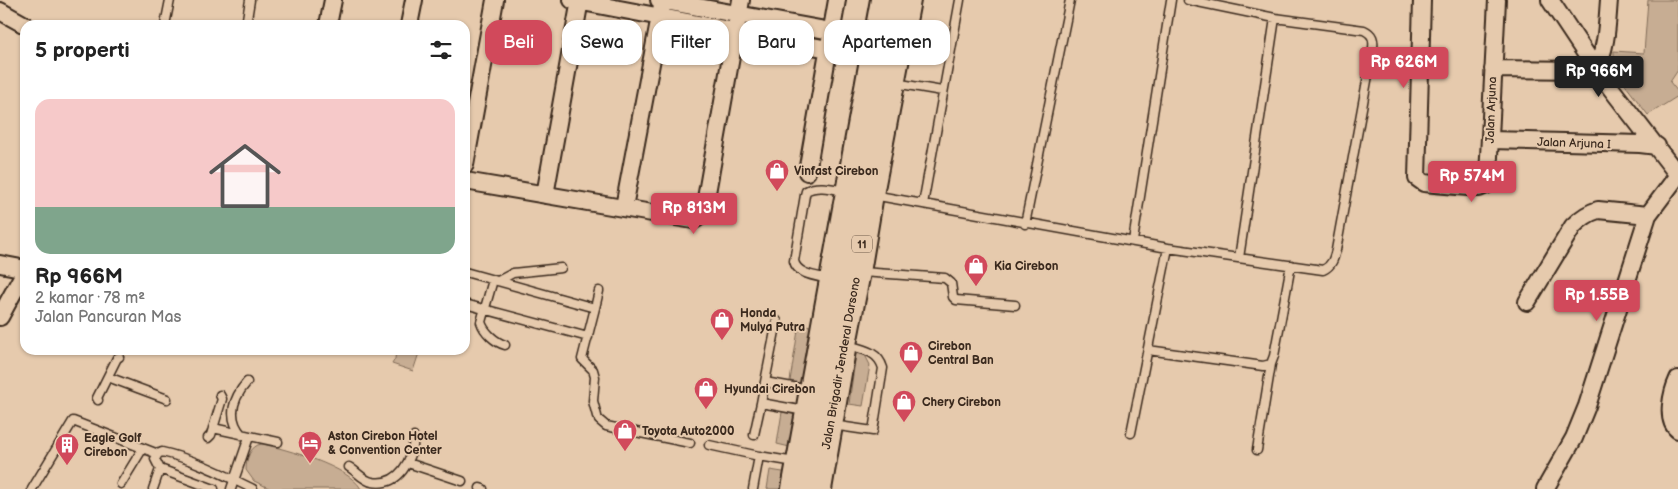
<!DOCTYPE html>
<html lang="id">
<head>
<meta charset="utf-8">
<style>
  :root { --surface:#fff; --page:#f6f6f6; --text:#222; --muted:#767676; --line:#e0e0e0; --accent:#d1495b }
  body { margin:0; font-family:"Balsamiq Sans",sans-serif; background:var(--page); color:var(--text); height:100vh; display:flex; flex-direction:column; font-size:19px; white-space:nowrap }
  * { box-sizing:border-box; margin:0 }
  p { font-size:16px; color:var(--muted) }
  .icon { flex:none; width:28px; height:28px; fill:none; stroke:currentColor; stroke-width:2; stroke-linecap:round; stroke-linejoin:round }
  .map { position:relative; flex:1; overflow:hidden }
  .details { position:absolute; left:20px; top:20px; width:450px; height:335px; display:flex; flex-direction:column; background:var(--surface); border-radius:15px; box-shadow:0 1px 4px #0004 }
  .details>* { flex:none }
  .banner { position:absolute; left:485px; top:20px; width:475px; height:45px; display:flex; gap:10px }
  .price { position:absolute; translate:-50% -42px; padding:0 11px; border-radius:5px; background:var(--accent); color:#fff; font-size:16px; line-height:32px; filter:drop-shadow(0 1px 2px #0008) }
  .price::after { content:''; position:absolute; left:50%; top:30px; width:15px; height:11px; margin-left:-8px; background:inherit; clip-path:polygon(0 0,100% 0,50% 100%) }
  .price.active { background:#222; color:#fff }
  ul { padding:0; list-style:none }
  li { display:grid; align-content:center; gap:10px; height:265px; padding:0 15px }
  li+li { border-top:1px solid var(--line) }
  li span { display:grid; place-items:center; height:155px; border-radius:15px; color:#555 }
  li>.icon { margin-inline-start:auto }
  span .icon { width:90px; height:90px; fill:#fffc; stroke-width:1 }
  li b { font-size:21px }
  h2 { display:flex; justify-content:space-between; align-items:center; height:60px; padding:0 15px; font-size:21px }
  .pill { padding:0 18px; border-radius:15px; background:var(--surface); box-shadow:0 1px 4px #0004; font-size:18px; line-height:45px }
  .pill.active { background:var(--accent); color:#fff }
  .map>svg:first-child { display:block }
  .green { fill:#c7ad93; stroke:#816c58 }
  .lines { fill:none; stroke-linecap:round; stroke-linejoin:round }
  .service-casing { stroke:#3b2a1e; stroke-width:11 }
  .minor-casing { stroke:#3b2a1e; stroke-width:20 }
  .trunk-casing { stroke:#3b2a1e; stroke-width:30 }
  .service { stroke:#e6caad; stroke-width:8 }
  .minor { stroke:#e6caad; stroke-width:16 }
  .trunk { stroke:#e6caad; stroke-width:26 }
  .labels { text-anchor:middle; stroke-width:4; stroke-linejoin:round; paint-order:stroke }
  .shield { fill:#e6caad; stroke:#6e5a49; stroke-width:1 }
  .shield-label { font-size:11px; font-weight:bold; fill:#3b2a1e }
  .street-label { font-size:12px; fill:#3b2a1e; stroke:#e6caad }
  .poi-label { font-size:12px; font-weight:bold; fill:#3b2a1e; stroke:#e6caad; text-anchor:start }
</style>
</head>
<body>
<div class="map">
<svg width="1678" height="489" viewBox="0 0 1678 489">
  <rect width="100%" height="100%" fill="#e6caad"/>
  <filter id="ink" filterUnits="userSpaceOnUse"><feTurbulence type="fractalNoise" baseFrequency=".02" numOctaves="2"/><feDisplacementMap in="SourceGraphic" scale="10" xChannelSelector="R" yChannelSelector="G"/><feConvolveMatrix kernelMatrix="1 2 1 2 8 2 1 2 1" color-interpolation-filters="sRGB"/></filter>
  <g filter="url(#ink)">
    <!-- green -->
    <path class="green" d="M1648 0H1678V70L1670 82 1678 92V96L1648 115 1617 74 1614 64V51L1644 53Z
      M799 324 816 327 805 384 790 381Z
      M396 350H420L413 371 392 364 395 359Z
      M856 353 865 355 870 365 863 406 849 404Z
      M782 412 800 416 794 448 777 444Z
      M262 444C286 449 350 467 361 489H271L254 481 246 470C246 460 250 445 262 444Z
      M770 470 789 473 786 489H767Z"/>
    <g class="lines">
      <defs>
        <path id="service" d="M165 25 170 0
          M246 25 250 0
          M895 83 942 91
          M873 195 1168 248 1323 270C1332 266 1334 258 1336 250L1373 48C1374 40 1373 34 1364 30L1275 18 1188 0
          M923 204 960 0
          M1025 224 1070 0
          M1133 241 1171 0
          M1239 258 1275 18
          M465 272 595 308 582 359 593 370 595 377 593 401 597 416
          M862 272 945 278 951 283 953 297 956 300 1015 305
          M829 279C817 276 797 275 794 261L805 195 806 191C817 184 834 189 846 191
          M493 280 481 322C484 332 495 342 505 345
          M498 281 513 273 561 268
          M465 304 588 337
          M595 308 599 291
          M777 321 765 382 809 390
          M1148 350 1263 366 1271 364 1274 356 1291 265
          M108 377 167 399
          M98 400 97 398 117 358 119 357
          M761 403 765 382
          M599 420 606 426 690 443
          M832 425 873 431 883 368C878 351 862 349 847 345
          M213 428 278 442
          M1131 433 1168 248
          M242 435C226 417 234 397 247 382
          M754 435 761 403 805 411
          M208 438 211 435 222 399 220 395
          M709 445 759 456
          M1257 450 1271 364
          M158 454 155 459 160 469 214 489
          M408 463 462 481
          M349 467C356 471 364 481 372 482 399 487 413 460 414 437
          M121 484 143 448
          M480 488 483 489
          M32 489 73 421 158 454 162 452C194 459 224 475 253 489
          M153 489 160 469
          M231 489 249 437
          M753 489 759 456 795 462"/>
        <path id="minor" d="M572 0 828 49 846 44 875 48
          M659 0 831 31 846 44
          M1422 0 1417 178 1424 183 1479 188 1486 185 1488 176 1497 0
          M1550 0 1596 69 1678 175
          M0 11 25 25
          M328 25 333 0
          M409 25 414 0
          M1493 69 1583 70 1596 69C1607 47 1607 24 1609 0
          M1490 140 1640 144 1657 146
          M465 165 495 0
          M807 172 837 0
          M465 181 693 220 696 219 705 204 741 0
          M545 195 580 0
          M624 207 663 0
          M0 264 21 268 24 273 0 317
          M1527 302 1573 226C1581 218 1588 213 1598 210L1648 215
          M1678 379C1672 392 1665 420 1678 430
          M1545 489 1574 438 1587 406 1648 215 1678 175"/>
        <path id="trunk" d="M795 489 884 0
          M818 489 843 344 857 272 870 194 907 0"/>
      </defs>
      <!-- service casing -->
      <use href="#service" class="service-casing"/>
      <!-- minor casing -->
      <use href="#minor" class="minor-casing"/>
      <!-- trunk casing -->
      <use href="#trunk" class="trunk-casing"/>
      <!-- service -->
      <use href="#service" class="service"/>
      <!-- minor -->
      <use href="#minor" class="minor"/>
      <!-- trunk -->
      <use href="#trunk" class="trunk"/>
    </g>
  </g>
  <!-- icons -->
  <defs>
    <symbol id="shop-pin" viewBox="-11 -11 22 30"><path d="M0 17L-7.5 6A9.5 9.5 0 1 1 7.5 6Z" fill="#d1495b" stroke="#e6caad"/><path d="M-5-2.5h2.3a2.7 3.5 0 0 1 5.4 0H5L5.5 6h-11ZM-1.5-2.5h3a1.5 2.3 0 0 0-3 0Z" fill="#fff"/></symbol>
    <symbol id="hotel-pin" viewBox="-11 -11 22 30"><path d="M0 17L-7.5 6A9.5 9.5 0 1 1 7.5 6Z" fill="#d1495b" stroke="#e6caad"/><path d="M-6-4.5h1.5V1H6V5H4.5V3h-9V5H-6ZM-4 0a1.8 1.8 0 1 1 3.6 0ZM.5 0V-2.5h3Q6-2.5 6 0Z" fill="#fff"/></symbol>
    <symbol id="building-pin" viewBox="-11 -11 22 30"><path d="M0 17L-7.5 6A9.5 9.5 0 1 1 7.5 6Z" fill="#d1495b" stroke="#e6caad"/><path d="M-4-6H4V6H1V3H-1V6H-4ZM-2.5-4.3h1.7v1.8h-1.7ZM.8-4.3h1.7v1.8H.8ZM-2.5-1h1.7V.8h-1.7ZM.8-1h1.7V.8H.8Z" fill="#fff"/></symbol>
  </defs>
  <g fill-rule="evenodd">
    <use href="#shop-pin" x="763" y="157" width="28" height="38"/>
    <use href="#shop-pin" x="962" y="252" width="28" height="38"/>
    <use href="#shop-pin" x="708" y="306" width="28" height="38"/>
    <use href="#shop-pin" x="897" y="339" width="28" height="38"/>
    <use href="#shop-pin" x="692" y="375" width="28" height="38"/>
    <use href="#shop-pin" x="890" y="388" width="28" height="38"/>
    <use href="#shop-pin" x="611" y="417" width="28" height="38"/>
    <use href="#hotel-pin" x="296" y="429" width="28" height="38"/>
    <use href="#building-pin" x="53" y="431" width="28" height="38"/>
  </g>
  <g class="labels">
    <!-- shield labels -->
    <rect class="shield" x="852" y="235.5" width="20" height="17" rx="4"/>
    <g class="shield-label">
      <text x="862" y="248">11</text>
    </g>
    <!-- street labels -->
    <g class="street-label">
      <text transform="translate(1491 110) rotate(-88)" y="4">Jalan Arjuna</text>
      <text transform="translate(1574 143) rotate(2)" y="4">Jalan Arjuna I</text>
      <text transform="translate(841 363) rotate(-80)" y="4">Jalan Brigadir Jenderal Darsono</text>
    </g>
    <!-- poi labels -->
    <g class="poi-label">
      <text x="794" y="175">Vinfast Cirebon</text>
      <text x="994" y="270">Kia Cirebon</text>
      <text x="740" y="317">Honda<tspan x="740" dy="14">Mulya Putra</tspan></text>
      <text x="928" y="350">Cirebon<tspan x="928" dy="14">Central Ban</tspan></text>
      <text x="724" y="393">Hyundai Cirebon</text>
      <text x="922" y="406">Chery Cirebon</text>
      <text x="642" y="435">Toyota Auto2000</text>
      <text x="328" y="440">Aston Cirebon Hotel<tspan x="328" dy="14">&amp; Convention Center</tspan></text>
      <text x="84" y="442">Eagle Golf<tspan x="84" dy="14">Cirebon</tspan></text>
    </g>
  </g>
</svg>
<b class="price" style="left:1404px;top:89px">Rp 626M</b>
<b class="price active" style="left:1599px;top:98px">Rp 966M</b>
<b class="price" style="left:1472px;top:203px">Rp 574M</b>
<b class="price" style="left:694px;top:235px">Rp 813M</b>
<b class="price" style="left:1597px;top:322px">Rp 1.55B</b>
<div class="banner">
<a class="pill active">Beli</a>
<a class="pill">Sewa</a>
<a class="pill">Filter</a>
<a class="pill">Baru</a>
<a class="pill">Apartemen</a>
</div>
<section class="details">
<h2>5 properti<svg class="icon" aria-label="filters" viewBox="0 0 24 24"><path d="M4 7h16M4 17h16"/><circle cx="9" cy="7" r="2"/><circle cx="15" cy="17" r="2"/></svg></h2>
<ul>
<li><span style="background:linear-gradient(#f6c9c9 70%,#7fa58c 0)"><svg class="icon" aria-label="home" viewBox="0 0 24 24"><path d="M3 11l9-7 9 7M6 9v11h12V9"/></svg></span><div><b>Rp 966M</b><p>2 kamar · 78 m²</p><p>Jalan Pancuran Mas</p></div></li>
</ul>
</section>
</div>
</body>
</html>
